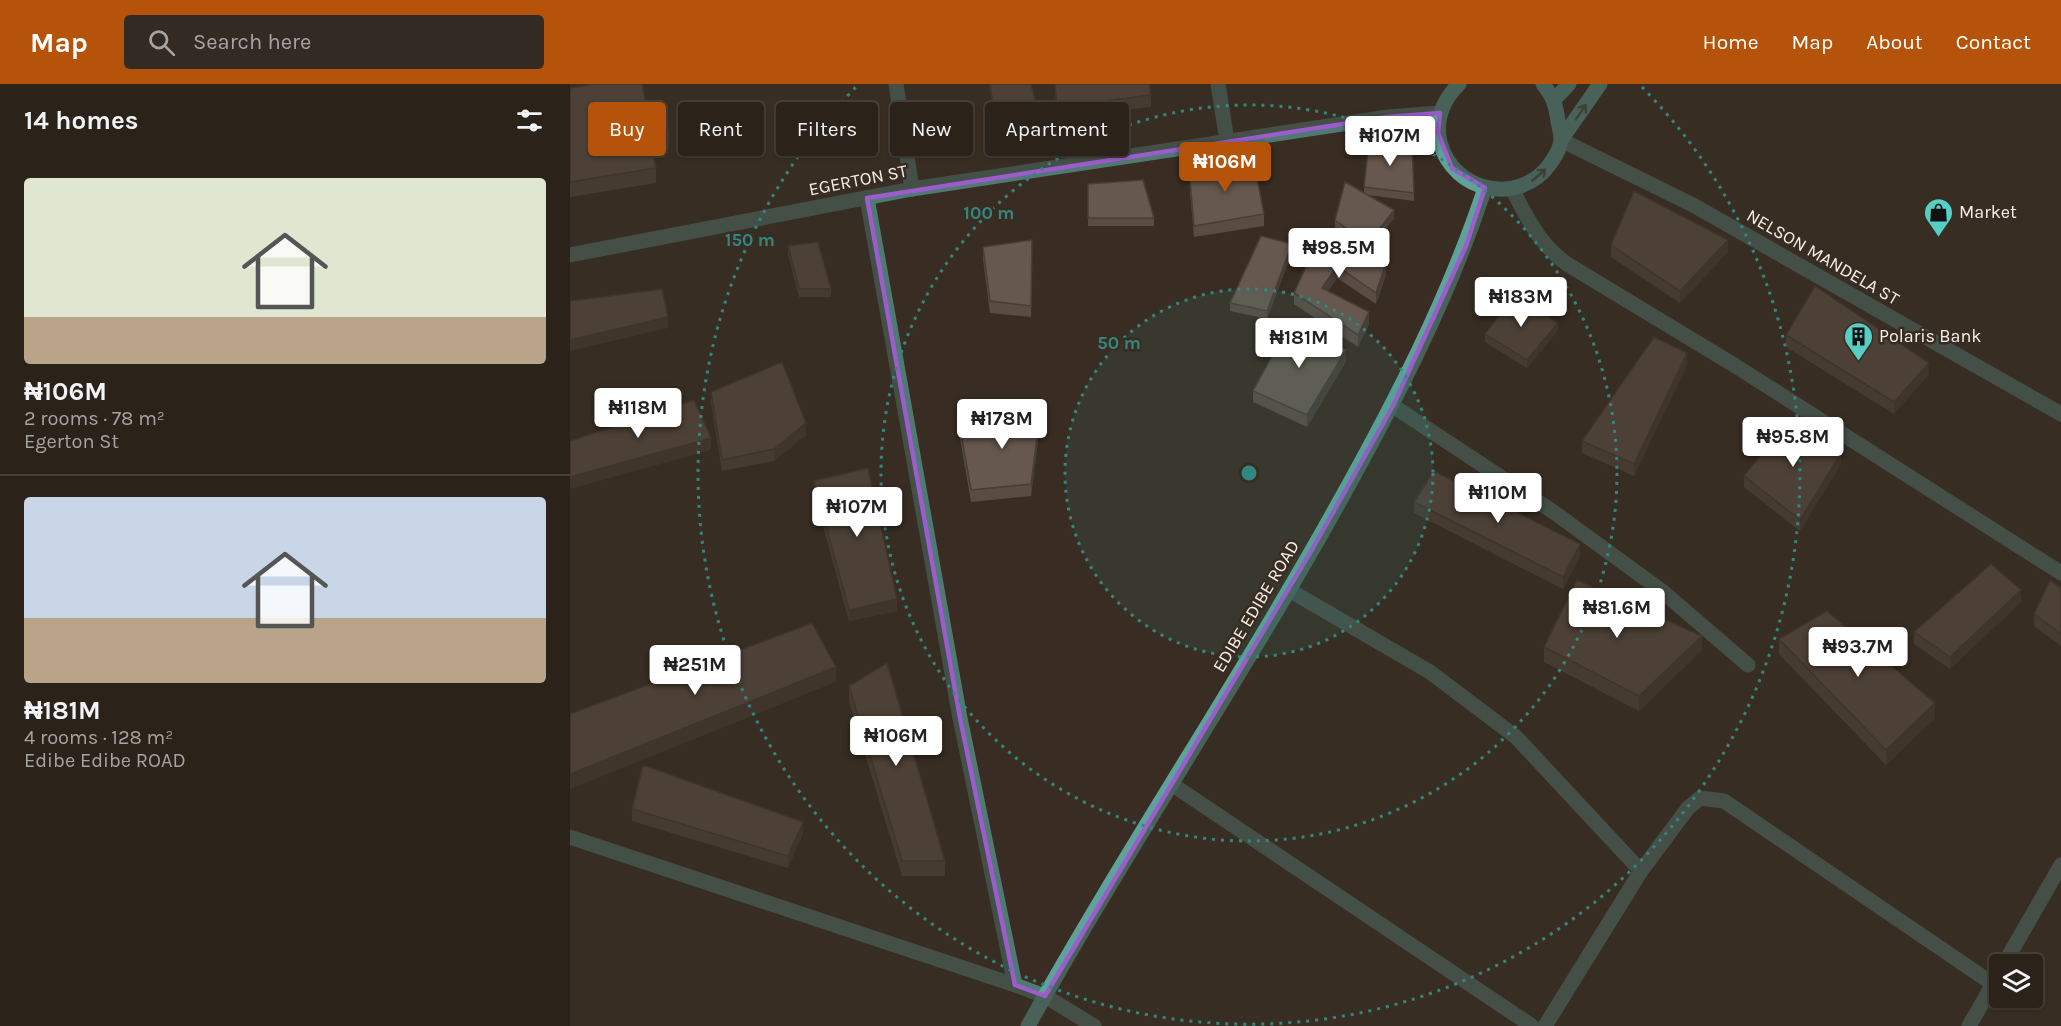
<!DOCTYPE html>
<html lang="en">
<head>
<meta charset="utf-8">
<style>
  :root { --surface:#2b221a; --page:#332a23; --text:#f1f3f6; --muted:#a6a4a2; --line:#473f39; --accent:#b45309 }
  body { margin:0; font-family:Karla,sans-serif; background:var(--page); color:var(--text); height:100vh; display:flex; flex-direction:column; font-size:22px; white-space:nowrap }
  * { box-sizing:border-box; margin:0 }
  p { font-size:20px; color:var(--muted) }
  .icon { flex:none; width:33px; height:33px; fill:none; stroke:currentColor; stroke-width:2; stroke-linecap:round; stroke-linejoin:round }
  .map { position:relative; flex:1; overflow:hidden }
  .details { display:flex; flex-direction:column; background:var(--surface); width:570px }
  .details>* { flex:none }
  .banner { position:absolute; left:18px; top:18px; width:570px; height:54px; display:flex; gap:12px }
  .controls { position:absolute; left:1419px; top:870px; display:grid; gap:12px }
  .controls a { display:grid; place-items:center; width:54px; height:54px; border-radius:6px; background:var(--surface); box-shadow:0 2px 4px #0004,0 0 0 2px var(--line); font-size:30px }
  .price { position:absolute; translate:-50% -51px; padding:0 14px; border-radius:6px; background:#fff; color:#222; font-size:20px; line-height:39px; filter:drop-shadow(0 2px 3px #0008) }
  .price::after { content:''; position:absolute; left:50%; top:36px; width:18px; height:14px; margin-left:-9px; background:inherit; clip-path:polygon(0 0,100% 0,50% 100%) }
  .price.current { background:var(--accent); color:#fff }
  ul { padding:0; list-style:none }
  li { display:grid; align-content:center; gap:12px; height:318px; padding:0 24px }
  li+li { border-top:2px solid var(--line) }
  li span { display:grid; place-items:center; height:186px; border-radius:6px; color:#555 }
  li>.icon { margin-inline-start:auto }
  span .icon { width:108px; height:108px; fill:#fffc; stroke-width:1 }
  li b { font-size:26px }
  h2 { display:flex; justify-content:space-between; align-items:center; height:72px; padding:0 24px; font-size:26px }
  .pill { padding:0 21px; border-radius:6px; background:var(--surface); box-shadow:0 2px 4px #0004,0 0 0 2px var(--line); font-size:21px; line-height:54px }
  .pill.current { background:var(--accent); color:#fff }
  header { display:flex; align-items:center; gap:36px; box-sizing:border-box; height:84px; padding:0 30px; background:var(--accent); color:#fff }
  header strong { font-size:28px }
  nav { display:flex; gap:33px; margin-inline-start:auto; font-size:21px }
  .search { width:420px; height:54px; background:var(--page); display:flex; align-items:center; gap:15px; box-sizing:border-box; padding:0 21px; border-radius:6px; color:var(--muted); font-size:22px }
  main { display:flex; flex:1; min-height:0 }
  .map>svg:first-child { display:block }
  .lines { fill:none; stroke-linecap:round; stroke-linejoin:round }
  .minor { stroke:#507974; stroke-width:15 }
  .tertiary { stroke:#507974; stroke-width:15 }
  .secondary { stroke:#5ea29b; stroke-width:15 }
  .wall { fill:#584c43 }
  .shaded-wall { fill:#473e37 }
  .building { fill:#66584e; stroke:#473e37; stroke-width:1.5 }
  .oneway { stroke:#46564d }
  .marked { fill:none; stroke:#9a5dca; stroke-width:4.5; stroke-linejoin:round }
  .ring { fill:none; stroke:#328880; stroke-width:3; stroke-dasharray:3 6 }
  .labels { text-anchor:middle; stroke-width:5; stroke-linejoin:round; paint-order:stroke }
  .street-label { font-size:18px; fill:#f7efe9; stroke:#392d23 }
  .poi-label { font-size:18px; fill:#f7efe9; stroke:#392d23; text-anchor:start }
  .centre { fill:#328880; stroke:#392d23; stroke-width:3 }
  .ring-label { font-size:18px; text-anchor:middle; font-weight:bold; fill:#328880; stroke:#392d23; stroke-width:5; stroke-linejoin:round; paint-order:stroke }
</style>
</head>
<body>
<header>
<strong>Map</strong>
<div class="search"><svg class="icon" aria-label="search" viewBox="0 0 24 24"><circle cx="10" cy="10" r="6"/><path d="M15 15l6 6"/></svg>Search here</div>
<nav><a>Home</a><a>Map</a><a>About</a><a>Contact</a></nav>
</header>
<main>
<section class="details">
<h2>14 homes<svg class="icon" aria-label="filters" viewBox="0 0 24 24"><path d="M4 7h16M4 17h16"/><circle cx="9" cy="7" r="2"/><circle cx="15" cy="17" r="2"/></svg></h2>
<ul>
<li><span style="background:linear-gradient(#dfe7d0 75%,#b9a48a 0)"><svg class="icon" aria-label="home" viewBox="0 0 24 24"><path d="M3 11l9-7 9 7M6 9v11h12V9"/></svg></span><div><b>₦106M</b><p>2 rooms · 78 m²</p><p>Egerton St</p></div></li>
<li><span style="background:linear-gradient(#c9d6e8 65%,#b9a48a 0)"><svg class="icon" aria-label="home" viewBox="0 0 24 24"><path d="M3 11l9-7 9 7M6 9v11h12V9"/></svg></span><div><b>₦181M</b><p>4 rooms · 128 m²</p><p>Edibe Edibe ROAD</p></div></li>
</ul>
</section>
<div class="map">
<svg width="1491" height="942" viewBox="0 0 1491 942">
  <rect width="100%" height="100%" fill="#392d23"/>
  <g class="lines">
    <!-- minor -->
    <path class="minor" d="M326 0 342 105
      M648 0 657 57
      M991 56 1123 121 1491 330
      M942 105C958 135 969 160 997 180L1164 281 1491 489
      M297 114 390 634 445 901
      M823 322 985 429 1092 507 1178 581
      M719 506 860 588 946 653 1071 787
      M603 701 962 942
      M0 753 445 901 475 912 524 942
      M1434 880 1491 781
      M975 942 1071 787 1118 724 1130 714 1154 717 1423 900
      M1399 942 1430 888"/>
    <!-- tertiary -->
    <path class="tertiary" d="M0 171 342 105 818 33 870 29"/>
    <!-- secondary -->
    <path class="secondary" d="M889 0C873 16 865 36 870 58 883 109 950 122 980 80 985 73 991 63 991 55 991 49 989 43 988 37 986 21 983 13 973 0
      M985 15 999 0
      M991 56 1030 0
      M458 942C556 766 669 598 767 422 824 320 878 216 915 104"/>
  </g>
  <!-- wall -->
  <path class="wall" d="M419 0H461L473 47V55L427 57Z
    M485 0H579L581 11V23L487 34Z
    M0 4 76 21 99 49V64L83 67 86 84V99L0 113Z
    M619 85 694 130V142L624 153 619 96Z
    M518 100 584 134V142H518Z
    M794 103 844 109V117L798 111 824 134 798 168 765 144V136L794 109Z
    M753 145 816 191 806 220 767 194 758 207 799 240 788 263 724 220V209Z
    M462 156 461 233 420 229 413 175V163Z
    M1041 161 1158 168 1110 219 1041 173Z
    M218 162 261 205V213H229L218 170Z
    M722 168 697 235 660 227V219Z
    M988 246 957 284 915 258V250Z
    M1216 251 1359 290 1324 330 1216 263Z
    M776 277 737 343 683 318V307Z
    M1117 281 1064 392 1012 369V357Z
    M141 308 236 351 204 377 152 387 141 319Z
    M471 333 461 412 401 418 390 354V343Z
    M1271 380 1230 447 1174 403V392Z
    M244 397 327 527 279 537 244 409Z
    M844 418 1010 472 993 505 844 429Z
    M1491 504V562L1464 542V530Z
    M1451 518 1380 585 1344 560V548Z
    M1209 555 1365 634 1316 681 1209 570Z
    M974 563 1132 566 1069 627 974 578Z
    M279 602 375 777V792H332L279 617Z
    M62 725 233 749 218 784 62 737Z"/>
  <!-- shaded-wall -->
  <path class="shaded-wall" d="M824 126V134L798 168V160Z
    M1158 156V168L1110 219V207Z
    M722 160V168L697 235V227Z
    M816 179V191L806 220V209Z
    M767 182V194L752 216V204Z
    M799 228V240L788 263V251Z
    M98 233V244L0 267V256Z
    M988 239V246L957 284V276Z
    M776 266V277L737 343V331Z
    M1117 269V281L1064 392V380Z
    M1359 279V290L1324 330V318Z
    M471 322V333L461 412V400Z
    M236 339V351L204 377V365Z
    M141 354V366L0 405V393Z
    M1271 369V380L1230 447V436Z
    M1010 460V472L993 505V493Z
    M1451 506V518L1380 585V573Z
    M327 515V527L279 537V526Z
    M1132 552V566L1069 627V612Z
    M266 583V598L0 705V690Z
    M1365 619V634L1316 681V666Z
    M233 738V749L218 784V772Z"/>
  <!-- building -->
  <path class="building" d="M25 0H72L76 21 93 19 99 49 80 53 86 84 0 98V4Z
    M420 0H461L473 47 427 49Z
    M485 0H579L581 11 487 23Z
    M799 57 842 61 844 109 794 103Z
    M684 78 694 130 624 142 619 85Z
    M573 96 584 134H518V100Z
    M775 98 824 126 798 160 765 136Z
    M1064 107 1158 156 1110 207 1041 161Z
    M753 145 816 179 806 209 767 182 752 204 799 228 788 251 724 209Z
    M691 152 722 160 697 227 660 219Z
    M462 156 461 222 420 217 413 163Z
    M248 158 261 205H229L218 162Z
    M1245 202 1359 279 1324 318 1216 251Z
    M92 205 98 233 0 256V217Z
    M944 211 988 239 957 276 915 250Z
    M721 237 776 266 737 331 683 307Z
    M1084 253 1117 269 1064 380 1012 357Z
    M212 278 236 339 204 365 152 376 141 308Z
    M124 316 141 354 0 393V357Z
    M471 322 461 400 401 406 390 343Z
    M1219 335 1271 369 1230 436 1174 392Z
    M298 384 327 515 279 526 244 397Z
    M864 387 1010 460 993 493 844 418Z
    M1421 480 1451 506 1380 573 1344 548Z
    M1007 496 1132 552 1069 612 974 563Z
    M1480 496 1491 504V550L1464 530Z
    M1257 527 1365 619 1316 666 1209 555Z
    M242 539 266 583 0 690V630Z
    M317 579 375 777H332L279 602Z
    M73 681 233 738 218 772 62 725Z"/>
  <!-- one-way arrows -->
  <defs><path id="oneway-shaft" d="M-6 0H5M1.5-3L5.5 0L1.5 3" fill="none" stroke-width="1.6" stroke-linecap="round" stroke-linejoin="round" transform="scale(1.5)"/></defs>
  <g class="oneway">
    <use href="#oneway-shaft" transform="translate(1011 28) rotate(-55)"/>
    <use href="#oneway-shaft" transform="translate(969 91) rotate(-40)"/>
  </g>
  <!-- marked area -->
  <path d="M0 0H1491V942H0ZM870 29 868 49 882 84 915 104 896 162 823 322 743 464 475 912 445 901 390 634 297 114 818 33Z" fill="#392d23" fill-opacity=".55" fill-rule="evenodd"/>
  <path class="marked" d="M870 29 868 49 882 84 915 104 896 162 823 322 743 464 475 912 445 901 390 634 297 114 818 33Z"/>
  <!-- distance rings -->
  <circle cx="679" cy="389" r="184" fill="#328880" fill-opacity=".12"/>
  <g class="ring">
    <circle cx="679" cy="389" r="184"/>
    <circle cx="679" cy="389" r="368"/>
    <path d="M1072 3A551 551 0 1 1 286 3"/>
  </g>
  <!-- icons -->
  <defs>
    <symbol id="shop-pin" viewBox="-11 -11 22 30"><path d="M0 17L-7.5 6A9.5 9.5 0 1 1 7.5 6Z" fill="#56cec3" stroke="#392d23"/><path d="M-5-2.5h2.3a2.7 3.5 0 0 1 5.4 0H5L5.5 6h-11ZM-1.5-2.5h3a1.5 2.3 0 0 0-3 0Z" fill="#111"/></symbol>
    <symbol id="building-pin" viewBox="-11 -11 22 30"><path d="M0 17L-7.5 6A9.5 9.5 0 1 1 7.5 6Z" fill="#56cec3" stroke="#392d23"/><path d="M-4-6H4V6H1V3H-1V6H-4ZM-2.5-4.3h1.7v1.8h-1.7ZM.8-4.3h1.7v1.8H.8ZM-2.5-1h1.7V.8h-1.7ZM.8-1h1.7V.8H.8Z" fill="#111"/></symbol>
  </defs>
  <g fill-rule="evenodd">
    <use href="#shop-pin" x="1352" y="112" width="33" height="45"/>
    <use href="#building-pin" x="1272" y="236" width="33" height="45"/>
  </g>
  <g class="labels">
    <!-- street labels -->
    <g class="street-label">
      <text transform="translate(288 96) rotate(-11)" y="6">EGERTON ST</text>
      <text transform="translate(1253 173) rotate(30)" y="6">NELSON MANDELA ST</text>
      <text transform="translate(686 522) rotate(-59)" y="6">EDIBE EDIBE ROAD</text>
    </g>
    <!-- poi labels -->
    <g class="poi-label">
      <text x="1389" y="134">Market</text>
      <text x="1309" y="258">Polaris Bank</text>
    </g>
  </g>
  <circle cx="679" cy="389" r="9" class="centre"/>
  <g class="ring-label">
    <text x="419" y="135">100 m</text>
    <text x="180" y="162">150 m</text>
    <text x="549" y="265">50 m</text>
  </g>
</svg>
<div class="controls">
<a><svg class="icon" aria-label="layers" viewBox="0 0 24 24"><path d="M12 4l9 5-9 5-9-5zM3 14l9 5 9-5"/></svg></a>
</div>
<b class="price" style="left:820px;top:83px">₦107M</b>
<b class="price current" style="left:655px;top:109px">₦106M</b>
<b class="price" style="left:769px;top:195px">₦98.5M</b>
<b class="price" style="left:951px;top:244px">₦183M</b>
<b class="price" style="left:729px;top:285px">₦181M</b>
<b class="price" style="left:68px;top:355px">₦118M</b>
<b class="price" style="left:432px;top:366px">₦178M</b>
<b class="price" style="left:1223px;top:384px">₦95.8M</b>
<b class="price" style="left:928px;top:440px">₦110M</b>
<b class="price" style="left:287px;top:454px">₦107M</b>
<b class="price" style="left:1047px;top:555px">₦81.6M</b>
<b class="price" style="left:1288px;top:594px">₦93.7M</b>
<b class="price" style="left:125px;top:612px">₦251M</b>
<b class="price" style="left:326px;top:683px">₦106M</b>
<div class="banner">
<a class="pill current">Buy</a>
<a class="pill">Rent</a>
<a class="pill">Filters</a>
<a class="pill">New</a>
<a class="pill">Apartment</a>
</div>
</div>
</main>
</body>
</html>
